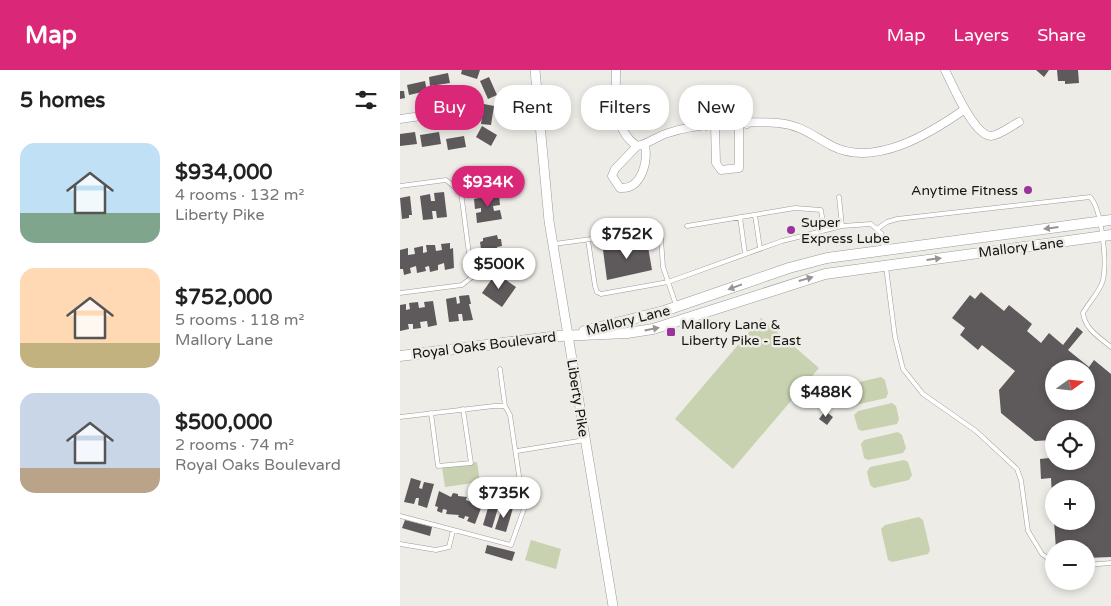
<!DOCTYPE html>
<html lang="en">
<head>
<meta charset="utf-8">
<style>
  :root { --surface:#fff; --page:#f6f6f6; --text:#222; --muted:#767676; --accent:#db2777 }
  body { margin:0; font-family:"Varela Round",sans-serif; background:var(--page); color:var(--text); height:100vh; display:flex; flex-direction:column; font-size:19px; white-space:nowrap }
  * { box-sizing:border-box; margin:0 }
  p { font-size:16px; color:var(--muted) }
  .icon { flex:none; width:28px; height:28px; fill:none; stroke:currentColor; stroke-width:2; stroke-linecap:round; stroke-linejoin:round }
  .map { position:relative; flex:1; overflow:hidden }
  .details { display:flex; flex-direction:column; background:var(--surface); width:400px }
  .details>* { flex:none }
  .guide { position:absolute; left:15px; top:15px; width:475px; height:45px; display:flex; gap:10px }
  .needle { width:32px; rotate:75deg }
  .controls { position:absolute; left:645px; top:290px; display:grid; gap:10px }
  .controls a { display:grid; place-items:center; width:50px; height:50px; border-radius:50%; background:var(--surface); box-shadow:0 2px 8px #0003; font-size:25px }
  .price { position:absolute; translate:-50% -42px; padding:0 11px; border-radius:18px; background:#fff; color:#222; font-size:16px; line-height:32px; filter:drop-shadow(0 1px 2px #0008) }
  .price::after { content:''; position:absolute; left:50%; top:30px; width:15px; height:11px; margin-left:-8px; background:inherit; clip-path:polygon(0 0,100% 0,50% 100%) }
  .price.selected { background:var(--accent); color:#fff }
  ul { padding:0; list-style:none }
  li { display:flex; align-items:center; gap:15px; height:125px; padding:0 20px }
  li span { display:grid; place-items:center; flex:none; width:140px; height:100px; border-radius:15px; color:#555 }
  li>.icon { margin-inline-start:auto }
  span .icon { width:60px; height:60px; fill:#fffc; stroke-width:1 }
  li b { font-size:21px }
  h2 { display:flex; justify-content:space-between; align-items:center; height:60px; padding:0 20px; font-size:21px }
  .chip { padding:0 18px; border-radius:20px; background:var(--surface); box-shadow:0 2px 8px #0003; font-size:18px; line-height:45px }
  .chip.selected { background:var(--accent); color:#fff }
  header { display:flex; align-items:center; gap:30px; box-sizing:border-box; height:70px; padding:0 25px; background:var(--accent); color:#fff }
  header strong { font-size:24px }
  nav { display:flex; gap:28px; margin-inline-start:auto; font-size:18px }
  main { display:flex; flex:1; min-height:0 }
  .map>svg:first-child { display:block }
  .green { fill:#c8d1b0 }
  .building { fill:#5e595a; fill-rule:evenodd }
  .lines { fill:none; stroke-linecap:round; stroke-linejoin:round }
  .service-casing { stroke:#9c9a96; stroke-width:5 }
  .minor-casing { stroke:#9c9a96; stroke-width:9 }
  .tertiary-casing { stroke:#9c9a96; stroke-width:10 }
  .secondary-casing { stroke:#9c9a96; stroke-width:11 }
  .service { stroke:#fff; stroke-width:4 }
  .minor { stroke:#fff; stroke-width:8 }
  .tertiary { stroke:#fff; stroke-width:9 }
  .secondary { stroke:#fff; stroke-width:10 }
  .oneway { fill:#969594 }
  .poi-dot { fill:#98349a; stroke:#eeece7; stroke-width:2 }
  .labels { text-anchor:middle; stroke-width:5; stroke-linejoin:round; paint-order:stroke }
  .poi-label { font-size:14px; fill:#151412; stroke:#eeece7; text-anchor:start }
  .street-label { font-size:14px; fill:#151412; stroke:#eeece7 }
</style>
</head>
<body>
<header>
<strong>Map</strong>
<nav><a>Map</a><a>Layers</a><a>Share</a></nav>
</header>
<main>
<section class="details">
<h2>5 homes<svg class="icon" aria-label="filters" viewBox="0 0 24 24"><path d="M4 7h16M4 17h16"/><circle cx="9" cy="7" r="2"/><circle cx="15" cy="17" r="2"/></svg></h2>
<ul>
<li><span style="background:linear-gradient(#bfe0f5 70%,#7fa58c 0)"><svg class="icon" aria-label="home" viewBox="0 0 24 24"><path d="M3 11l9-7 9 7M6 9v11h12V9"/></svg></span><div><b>$934,000</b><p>4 rooms · 132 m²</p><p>Liberty Pike</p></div></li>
<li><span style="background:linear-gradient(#ffd9b3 75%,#c2b280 0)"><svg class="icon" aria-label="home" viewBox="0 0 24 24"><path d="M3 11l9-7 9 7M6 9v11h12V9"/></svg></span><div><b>$752,000</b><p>5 rooms · 118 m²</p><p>Mallory Lane</p></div></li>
<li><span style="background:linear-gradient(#c9d6e8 75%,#b9a48a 0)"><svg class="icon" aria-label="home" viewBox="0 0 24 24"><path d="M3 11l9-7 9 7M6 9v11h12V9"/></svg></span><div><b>$500,000</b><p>2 rooms · 74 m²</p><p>Royal Oaks Boulevard</p></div></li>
</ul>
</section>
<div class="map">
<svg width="711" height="536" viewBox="0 0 711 536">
  <rect width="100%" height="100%" fill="#eeece7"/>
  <!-- green -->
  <path class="green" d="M361 248 419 298 333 399 275 349Z
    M481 307 485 310 488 323 486 328 451 336 447 333 443 319 446 315Z
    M492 333 496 336 499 349 497 354 462 361 458 359 454 345 458 341Z
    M498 362 502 365 506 378 503 383 468 390 464 388 461 374 464 370Z
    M504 390 508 392 512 405 509 410 474 418 470 415 467 402 470 397Z
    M77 392 80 412 45 417 42 397Z
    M519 447 523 450 530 480 528 484 492 492 488 490 481 459 485 455Z
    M131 470 161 479 156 499 125 490Z"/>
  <!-- building -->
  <path class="building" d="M62 0H80L77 9 61 4Z
    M636 0H649L644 7Z
    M657 0H678L679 13 665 14V11H658Z
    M48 3 50 13 30 16 29 7Z
    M89 7 97 25 88 29 80 11Z
    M25 11 27 21 9 25 7 15Z
    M0 21H4L5 28 0 29Z
    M84 34 94 36 91 55 81 54Z
    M82 56 97 65 91 76 76 67Z
    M15 62 17 74 0 76V64Z
    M39 62 41 74 22 77 20 65Z
    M64 66 66 77 48 80 46 69Z
    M44 122 47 147 37 148 36 141H32L33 149 23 150 20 126 30 124 31 131H35L34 123Z
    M90 122 91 127 99 125 100 135 93 136 94 141 100 140 102 149 77 153 76 143 81 142V138L75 139 74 129 83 127 82 123Z
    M10 126 12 145H9V148L2 149 0 128Z
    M97 165 98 169H101L102 176 97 177 98 185 103 184 104 191 101 192 102 195 88 198 87 193 83 194 82 188 88 187 86 178 81 179 80 172 83 171V168Z
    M247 171 252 200 207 210 203 180Z
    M50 173V179L53 178 54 198 45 200 44 193 38 195V200L30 202 29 196 25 197 26 201 17 203 16 196 10 198 11 203 4 205 3 199H0V180L8 178V185L15 184 14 178 23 176V183L27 182 26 175H35L36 181 42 180 41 174Z
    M96 203 116 217 102 237 82 223Z
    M581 222 604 241 609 235 632 254 627 261 641 273 649 263 663 275 677 257 683 262 668 280 689 297 694 290 711 304V487L686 488V479H656L654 451H686V419H654L652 427 651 408 641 409 640 389 649 388 648 380 654 373V391H686V359H654V370L635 371 601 343 599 320 615 301 582 275 578 280 560 265 565 258 552 248 570 225 575 229ZM654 299H686V331H654Z
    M69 225 71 234H69L73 250 63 251 62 244H58L59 251 49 252 46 229 56 227 57 234 60 233 59 226Z
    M33 231 37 255 28 257 27 251 20 252 21 258 13 259V254H8L9 259 0 261V235L6 234V240L10 239 9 233 18 232 19 238 25 237 24 232Z
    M425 341 433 347 427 355 419 349Z
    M11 408 21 411 19 418 22 419 24 412 34 414 27 438 18 435 19 428H16L14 434 4 432Z
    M39 421 51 427 53 423 58 424V426L67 427 66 430 76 434 77 430 83 433 75 454 67 451 69 447 65 446 64 449 58 447 59 445 46 444 47 440 43 439 42 443 37 441 38 437 35 436Z
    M90 431 99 435 92 458 83 455Z
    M103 435 113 438 106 462 95 459Z
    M5 450 32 457 30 466 2 458Z
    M87 475 115 482 112 491 85 483Z"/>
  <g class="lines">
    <defs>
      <path id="service" d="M0 116 46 110 61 122 72 207 62 215 0 223
        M439 127 442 156
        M355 145 360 178
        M340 147 345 184
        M287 156 395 138 421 140 424 160
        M477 159 487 152 497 149 690 127C702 139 707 192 703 210 700 222 689 232 683 243 685 259 699 267 711 277
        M188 170 195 216 197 222 201 224 268 212 382 171 442 156 471 154 481 163 484 178
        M154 174 251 161 258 164 261 169 263 197 276 235
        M486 197 495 267 503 299 523 324 576 361 617 399 621 410 628 461 642 484 654 493
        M100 299 105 336
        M31 343 38 396 71 393 63 339
        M0 347 94 336H105L110 345 124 439 111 475 0 446
        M117 381 185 370
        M0 474 36 480 49 477 53 460
        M686 495 711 493"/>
      <path id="minor" d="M216 0C216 27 212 59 237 76 249 74 257 66 268 63 298 53 346 51 378 53 401 55 413 66 432 76 475 98 531 63 565 39
        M545 0C552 14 574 66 591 66 600 65 611 56 619 52
        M0 49 55 41
        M315 55 316 93 321 100 339 98V54
        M306 56 307 35 326 32 345 35 347 54
        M237 76 215 99 212 106 220 118C242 120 248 91 245 75"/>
      <path id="tertiary" d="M135 0 149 151 213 536"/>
      <path id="secondary" d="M184 261 264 241 389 198 427 188 711 150
        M0 286 159 266 227 263 253 259 425 204 711 165"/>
    </defs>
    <!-- service casing -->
    <use href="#service" class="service-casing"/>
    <!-- minor casing -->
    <use href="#minor" class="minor-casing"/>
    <!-- tertiary casing -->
    <use href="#tertiary" class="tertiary-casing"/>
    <!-- secondary casing -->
    <use href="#secondary" class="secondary-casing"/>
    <!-- service -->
    <use href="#service" class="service"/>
    <!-- minor -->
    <use href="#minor" class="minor"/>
    <!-- tertiary -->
    <use href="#tertiary" class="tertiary"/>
    <!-- secondary -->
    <use href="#secondary" class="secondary"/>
  </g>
  <!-- one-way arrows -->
  <defs><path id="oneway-solid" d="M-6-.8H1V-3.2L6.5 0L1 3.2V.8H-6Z" transform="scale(1.25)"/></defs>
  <g class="oneway">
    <use href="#oneway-solid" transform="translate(651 158) rotate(173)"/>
    <use href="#oneway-solid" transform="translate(534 189) rotate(-7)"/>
    <use href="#oneway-solid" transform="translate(406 209) rotate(-16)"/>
    <use href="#oneway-solid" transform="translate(335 217) rotate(160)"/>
    <use href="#oneway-solid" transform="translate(252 259) rotate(-11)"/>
  </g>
  <!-- markers -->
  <g class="poi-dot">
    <circle cx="628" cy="120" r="5"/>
    <circle cx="391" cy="160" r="5"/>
    <rect x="266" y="257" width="10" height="10" rx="2.5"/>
  </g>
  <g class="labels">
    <!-- poi labels -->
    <g class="poi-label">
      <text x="618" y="125" text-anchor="end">Anytime Fitness</text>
      <text x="401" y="157">Super<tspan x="401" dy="16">Express Lube</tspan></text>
      <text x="281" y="259">Mallory Lane &amp;<tspan x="281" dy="16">Liberty Pike - East</tspan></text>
    </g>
    <!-- street labels -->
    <g class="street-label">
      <text transform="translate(621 177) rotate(-7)" y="5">Mallory Lane</text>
      <text transform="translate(228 250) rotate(-14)" y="5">Mallory Lane</text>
      <text transform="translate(84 275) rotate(-7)" y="5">Royal Oaks Boulevard</text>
      <text transform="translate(178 328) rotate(81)" y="5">Liberty Pike</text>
    </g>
  </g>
</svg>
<div class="controls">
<a><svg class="needle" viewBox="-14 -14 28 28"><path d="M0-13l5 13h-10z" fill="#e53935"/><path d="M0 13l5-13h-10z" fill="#767676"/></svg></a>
<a><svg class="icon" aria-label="locate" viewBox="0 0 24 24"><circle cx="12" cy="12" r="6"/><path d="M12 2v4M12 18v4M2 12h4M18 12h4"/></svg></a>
<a>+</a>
<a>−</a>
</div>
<b class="price selected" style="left:88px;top:138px">$934K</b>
<b class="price" style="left:227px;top:190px">$752K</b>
<b class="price" style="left:99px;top:220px">$500K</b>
<b class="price" style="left:426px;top:348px">$488K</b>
<b class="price" style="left:104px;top:449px">$735K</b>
<div class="guide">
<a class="chip selected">Buy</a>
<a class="chip">Rent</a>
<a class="chip">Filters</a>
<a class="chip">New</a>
</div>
</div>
</main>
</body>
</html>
